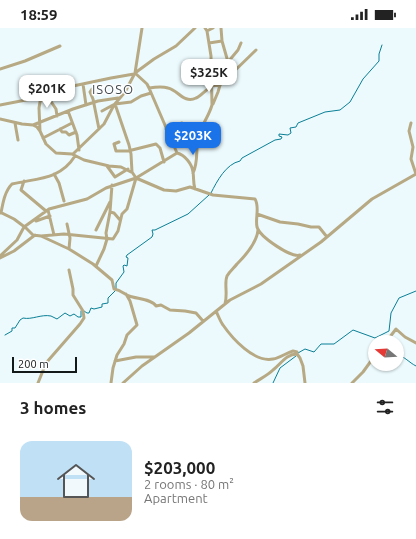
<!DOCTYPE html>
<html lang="en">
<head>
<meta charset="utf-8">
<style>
  :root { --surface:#fff; --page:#f6f6f6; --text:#222; --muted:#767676; --accent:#1a73e8 }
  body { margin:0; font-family:Ubuntu,sans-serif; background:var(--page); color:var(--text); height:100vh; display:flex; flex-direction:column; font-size:15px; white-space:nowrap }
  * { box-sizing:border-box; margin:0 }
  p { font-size:13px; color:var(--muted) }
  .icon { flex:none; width:22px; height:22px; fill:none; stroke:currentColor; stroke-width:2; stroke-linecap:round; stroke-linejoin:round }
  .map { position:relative; height:355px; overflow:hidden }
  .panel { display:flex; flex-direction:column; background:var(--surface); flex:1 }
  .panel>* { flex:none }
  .needle { width:26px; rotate:288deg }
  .controls { position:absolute; left:368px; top:307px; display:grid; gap:8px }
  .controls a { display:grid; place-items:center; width:36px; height:36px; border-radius:50%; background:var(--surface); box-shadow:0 1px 3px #0004; font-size:20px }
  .scale { position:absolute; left:12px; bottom:10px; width:65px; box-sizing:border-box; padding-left:4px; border:2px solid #131819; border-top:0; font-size:11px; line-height:14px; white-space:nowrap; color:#131819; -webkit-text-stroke:3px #fff; paint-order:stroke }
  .price { position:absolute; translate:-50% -34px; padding:0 9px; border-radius:8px; background:#fff; color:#222; font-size:13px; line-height:26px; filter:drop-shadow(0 1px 2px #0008) }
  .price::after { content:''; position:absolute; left:50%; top:24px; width:12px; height:9px; margin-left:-6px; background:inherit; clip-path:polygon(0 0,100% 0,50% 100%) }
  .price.current { background:var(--accent); color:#fff }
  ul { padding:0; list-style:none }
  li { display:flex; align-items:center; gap:12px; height:100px; padding:0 20px }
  li span { display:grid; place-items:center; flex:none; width:112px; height:80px; border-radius:12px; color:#555 }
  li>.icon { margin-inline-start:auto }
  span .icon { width:48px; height:48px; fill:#fffc; stroke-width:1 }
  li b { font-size:17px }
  h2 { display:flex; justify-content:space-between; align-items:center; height:48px; padding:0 20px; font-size:17px }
  .status { display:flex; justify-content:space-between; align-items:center; height:28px; padding:0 20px; background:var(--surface); direction:ltr }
  .status svg { height:11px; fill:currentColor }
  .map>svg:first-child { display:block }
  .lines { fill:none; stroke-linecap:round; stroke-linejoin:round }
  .stream { stroke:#0a7f96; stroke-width:1 }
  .minor { stroke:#b7a983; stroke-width:3 }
  .labels { text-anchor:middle; stroke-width:3; stroke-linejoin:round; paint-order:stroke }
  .quarter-label { font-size:13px; letter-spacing:1px; fill:#444e52; stroke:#fff }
</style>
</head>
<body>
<div class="status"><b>18:59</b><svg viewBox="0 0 49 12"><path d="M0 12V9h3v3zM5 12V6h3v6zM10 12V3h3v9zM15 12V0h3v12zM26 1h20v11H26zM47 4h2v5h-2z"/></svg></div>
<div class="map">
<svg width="416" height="355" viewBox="0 0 416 355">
  <rect width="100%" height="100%" fill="#ecfafd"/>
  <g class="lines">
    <!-- stream -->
    <path class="stream" d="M211 165C217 153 226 136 240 133L242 130 275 112 281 111 282 109 279 108V106L288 107 291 105 290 100 296 99 298 95 325 84 340 82 350 74 363 51 379 33V26L382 17
      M84 283 87 285H89L91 280 94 281 102 279V276L108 275V270L116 262V255L124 244 123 238 124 237 127 238 128 230 126 229 127 227 152 209 153 206 152 202H155L188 186 209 167
      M5 307 12 303V300H15L20 292 23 290C32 292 41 286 51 288 53 289 55 290 57 291L65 285 70 288 74 286 78 289H81V283
      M376 310 380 314
      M298 325 305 321 314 324 321 316H334L353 302 375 310 389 303 391 285 399 270 416 263
      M397 327C406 329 408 334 416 338
      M273 355 280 340 296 328"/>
    <!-- minor -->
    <path class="minor" d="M221 0 222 13 228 34 226 51
      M207 3 213 0
      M209 15 222 13
      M228 34 238 22 241 15
      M0 41 25 33 60 18
      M135 45 142 0
      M83 56 86 77
      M211 58 220 57 256 22
      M149 60C155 59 162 58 168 60 178 62 184 76 196 70 201 68 205 62 211 59
      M92 61 90 64 93 71 99 101
      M151 65 141 68 131 74 115 76 129 117 131 126 132 144 136 150 164 162 176 163 190 159 213 167 255 171C260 179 255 190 257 199 260 209 291 230 300 227
      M40 72H50L56 81 57 88
      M213 76 218 64 220 57
      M0 77 31 71 54 62 111 50 134 46
      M68 83 77 107 79 122
      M102 83 113 77
      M0 91 22 96 33 97 73 81 98 73 118 70
      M15 95 18 112
      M411 95 409 103 413 119 411 131 416 146
      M33 97 37 99 40 103 46 116 56 125 72 126 84 132 109 138 121 139 131 144
      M60 101 62 104H66L69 107 76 104
      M166 101 182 95 187 98
      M40 103 39 80 41 68
      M43 110 72 95
      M119 114 114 116 116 123H128L156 116 160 120 164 134
      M177 125C185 127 192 136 193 144 194 150 193 155 195 161
      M73 126 104 96 114 77 125 64 135 45 154 31 176 18 195 0
      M107 138 115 149 128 141
      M193 145C199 133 195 120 199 107 202 96 209 88 212 77L211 28 207 3 205 0
      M54 146 59 155 64 173
      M24 153 21 162 46 183
      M48 182 54 207
      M0 184 14 191 26 200 33 207 41 208 69 221 93 236 112 252 114 261C121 262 124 266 129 268 137 271 152 271 156 278L161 277 170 282 185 283 196 285 203 293
      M110 184 114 185 120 192
      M1 185C3 174 5 163 12 156 37 150 60 152 75 128
      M257 186 280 194 298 196 311 199H319L327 209
      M36 193 50 188
      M67 196 70 210 69 221
      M96 202 110 174
      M41 208 64 206 113 211 118 203 122 186 127 181 136 150
      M0 228 17 212 24 199 49 181 87 171 106 160 136 150 177 125 149 60 147 56 135 45
      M0 230 14 223 35 207
      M96 238 104 221 107 211 106 205 110 184 112 157
      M225 276C228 266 224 255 227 248 230 243 234 240 237 236 245 228 257 214 258 202
      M216 283C218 287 220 293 223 297 232 310 254 335 273 331 280 330 286 325 293 323L297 324V326
      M386 314 396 301 405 309 416 315
      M115 333 136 329H154
      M38 355 46 335 80 296 84 290 83 283 73 267V261L69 242
      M111 355 113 340 117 327 124 316 127 307 137 297 130 273 126 266
      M123 355 142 338 189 305 230 272 261 256 321 214 372 171 416 146
      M254 355C260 351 268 347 273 342 281 336 286 326 297 326L300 330 303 338 305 355
      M352 355 363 344 371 333 375 330"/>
  </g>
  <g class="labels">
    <!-- quarter labels -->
    <g class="quarter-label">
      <text x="113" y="66">ISOSO</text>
    </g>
  </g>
</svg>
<div class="controls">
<a><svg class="needle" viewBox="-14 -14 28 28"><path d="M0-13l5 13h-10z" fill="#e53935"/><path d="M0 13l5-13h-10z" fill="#767676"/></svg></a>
</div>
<div class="scale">200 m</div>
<b class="price" style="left:209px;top:65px">$325K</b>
<b class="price" style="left:47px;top:81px">$201K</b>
<b class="price current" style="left:193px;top:128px">$203K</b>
</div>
<section class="panel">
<h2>3 homes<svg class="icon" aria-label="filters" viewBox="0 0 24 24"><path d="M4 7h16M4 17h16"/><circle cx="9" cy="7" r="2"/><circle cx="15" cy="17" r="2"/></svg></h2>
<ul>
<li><span style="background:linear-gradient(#bfe0f5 70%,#b9a48a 0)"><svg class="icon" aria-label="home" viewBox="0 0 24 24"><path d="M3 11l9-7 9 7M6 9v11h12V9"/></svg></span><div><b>$203,000</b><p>2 rooms · 80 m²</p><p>Apartment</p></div></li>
</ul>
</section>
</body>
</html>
